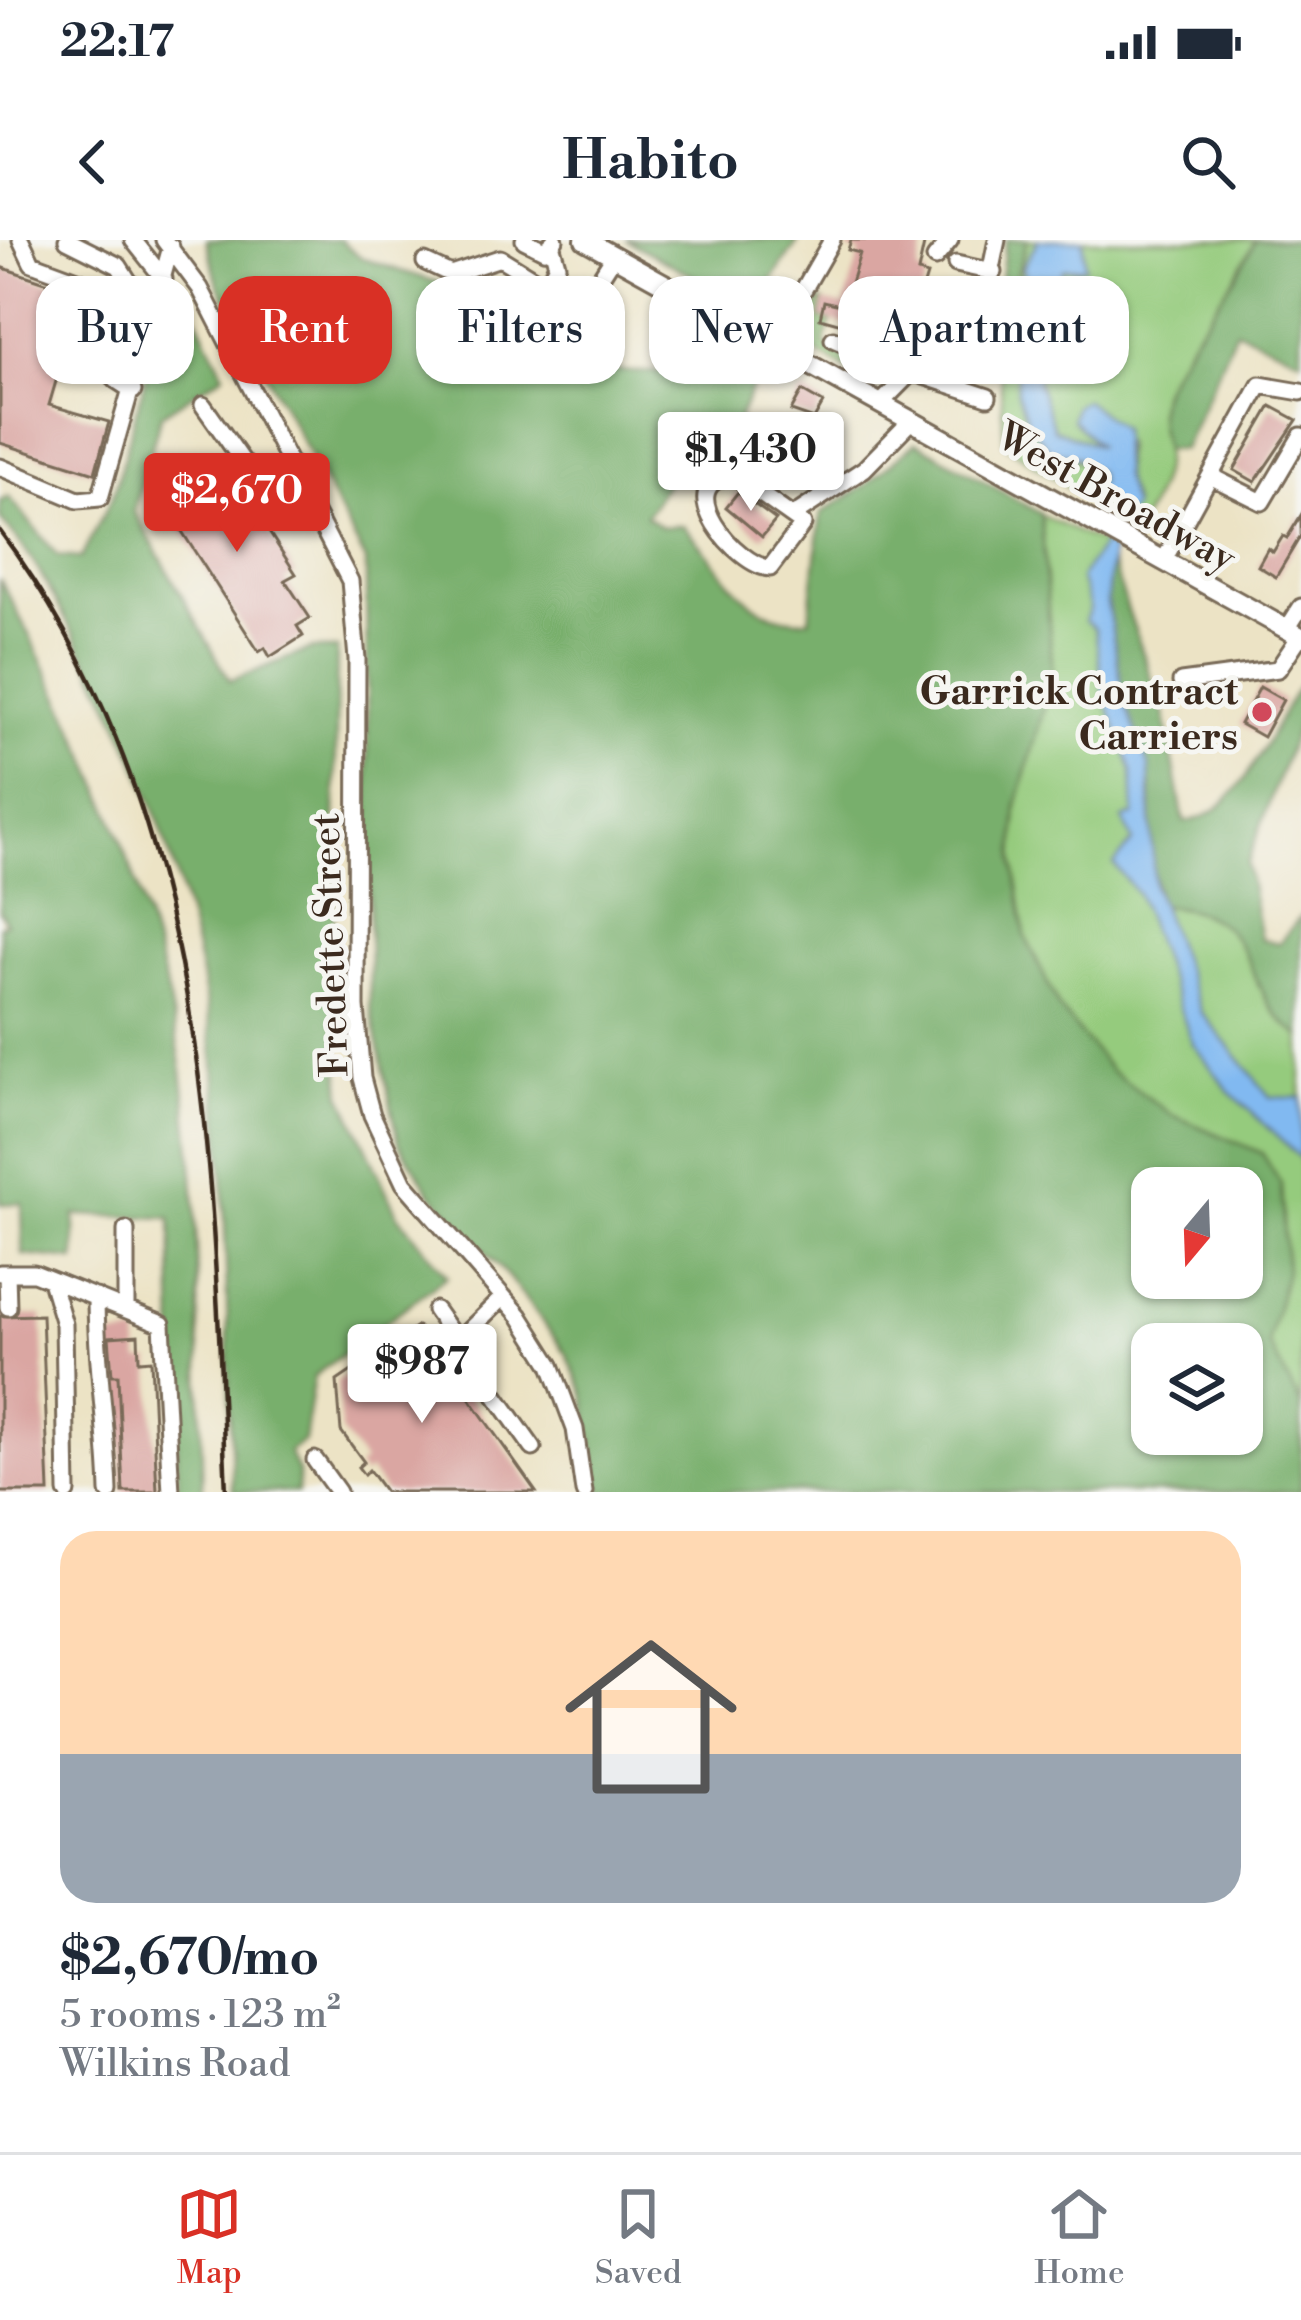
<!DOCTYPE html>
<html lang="en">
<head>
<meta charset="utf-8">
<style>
  :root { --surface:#fff; --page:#f6f6f7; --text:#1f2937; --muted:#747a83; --line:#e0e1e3; --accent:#d93025 }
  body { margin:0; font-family:"Libre Bodoni",serif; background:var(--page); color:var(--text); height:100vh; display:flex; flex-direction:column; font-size:45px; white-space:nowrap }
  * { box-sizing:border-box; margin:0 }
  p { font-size:39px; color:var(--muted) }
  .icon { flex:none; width:66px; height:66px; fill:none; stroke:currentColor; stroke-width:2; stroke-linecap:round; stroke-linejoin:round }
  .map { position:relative; height:1252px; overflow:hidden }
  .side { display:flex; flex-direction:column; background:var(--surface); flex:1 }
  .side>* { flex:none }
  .banner { position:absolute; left:36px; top:36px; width:1230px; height:108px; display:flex; gap:24px }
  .needle { width:78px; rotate:199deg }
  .fabs { position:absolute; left:1131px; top:927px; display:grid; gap:24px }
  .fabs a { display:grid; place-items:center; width:132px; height:132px; border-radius:24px; background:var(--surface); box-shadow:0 3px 9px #0004; font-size:60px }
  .price { position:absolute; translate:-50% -102px; padding:0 27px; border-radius:12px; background:#fff; color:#222; font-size:39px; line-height:78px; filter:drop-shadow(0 3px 6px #0008) }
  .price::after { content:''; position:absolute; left:50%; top:72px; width:36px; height:27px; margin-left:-18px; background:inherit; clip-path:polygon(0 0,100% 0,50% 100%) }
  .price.active { background:var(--accent); color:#fff }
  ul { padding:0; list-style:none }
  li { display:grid; align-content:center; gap:24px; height:636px; padding:0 60px }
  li+li { border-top:3px solid var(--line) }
  li span { display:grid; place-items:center; height:372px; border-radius:36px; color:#555 }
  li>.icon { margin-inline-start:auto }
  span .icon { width:216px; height:216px; fill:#fffc; stroke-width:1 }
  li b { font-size:51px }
  .tag { padding:0 42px; border-radius:36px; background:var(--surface); box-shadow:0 3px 9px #0004; font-size:42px; line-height:108px }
  .tag.active { background:var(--accent); color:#fff }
  .status { display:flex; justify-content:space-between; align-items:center; height:84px; padding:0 60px; background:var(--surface); direction:ltr }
  .status svg { height:33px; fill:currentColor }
  header { display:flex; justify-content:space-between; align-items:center; height:156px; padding:0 60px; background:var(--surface); font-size:54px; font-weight:700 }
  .tab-bar { display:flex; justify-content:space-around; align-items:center; height:168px; border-top:3px solid var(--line); background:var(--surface); font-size:33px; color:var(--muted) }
  .tab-bar a { display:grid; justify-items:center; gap:6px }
  .tab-bar .active { color:var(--accent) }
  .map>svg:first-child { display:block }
  .green { fill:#95cb7d; stroke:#687a4e; stroke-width:3; fill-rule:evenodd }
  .forest { fill:#78af6c; stroke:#5a6c45; stroke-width:3; fill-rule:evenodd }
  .water { fill:#81b9f1; stroke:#5e7288; stroke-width:3 }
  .building { fill:#daa6a2 }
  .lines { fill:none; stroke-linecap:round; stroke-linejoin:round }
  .minor-casing { stroke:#796b58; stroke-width:21 }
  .major-casing { stroke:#796b58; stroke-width:24 }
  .minor { stroke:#fff; stroke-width:15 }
  .major { stroke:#fff; stroke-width:18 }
  .rail { stroke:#3b2a1e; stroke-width:4.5 }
  .poi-dot { fill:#d1495b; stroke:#f6f6f2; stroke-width:4.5 }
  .labels { text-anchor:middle; stroke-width:10; stroke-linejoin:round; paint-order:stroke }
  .street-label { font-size:39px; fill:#3b2a1e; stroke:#f6f6f2 }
  .poi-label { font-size:39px; font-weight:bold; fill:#3b2a1e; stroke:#f6f6f2; text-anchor:end }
</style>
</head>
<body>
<div class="status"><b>22:17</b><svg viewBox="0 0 49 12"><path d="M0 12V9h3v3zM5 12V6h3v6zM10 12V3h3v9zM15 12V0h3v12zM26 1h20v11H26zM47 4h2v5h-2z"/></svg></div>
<header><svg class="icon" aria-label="back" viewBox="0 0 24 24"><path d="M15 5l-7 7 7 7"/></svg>Habito<svg class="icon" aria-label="search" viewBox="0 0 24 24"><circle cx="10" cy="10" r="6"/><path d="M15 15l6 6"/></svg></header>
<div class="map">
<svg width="1301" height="1252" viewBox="0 0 1301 1252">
  <rect width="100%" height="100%" fill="#f6f6f2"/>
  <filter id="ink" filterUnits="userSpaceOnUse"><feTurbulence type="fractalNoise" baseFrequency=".00833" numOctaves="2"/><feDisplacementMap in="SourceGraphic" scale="24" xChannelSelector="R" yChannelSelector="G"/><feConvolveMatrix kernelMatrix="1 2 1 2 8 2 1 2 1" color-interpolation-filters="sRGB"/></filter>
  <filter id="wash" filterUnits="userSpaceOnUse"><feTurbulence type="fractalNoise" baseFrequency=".004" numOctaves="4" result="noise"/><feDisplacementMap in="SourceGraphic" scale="48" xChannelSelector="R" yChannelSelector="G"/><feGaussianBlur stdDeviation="2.7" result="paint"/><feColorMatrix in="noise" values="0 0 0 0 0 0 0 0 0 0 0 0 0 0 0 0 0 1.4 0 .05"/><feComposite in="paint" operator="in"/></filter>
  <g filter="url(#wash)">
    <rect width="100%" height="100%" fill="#ece3c5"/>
    <!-- green -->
    <path class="green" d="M1027 0H1038L1023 27 1029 72C1012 107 1011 173 1045 205 1062 220 1086 218 1102 238L1100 244 1115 268 1114 279 1004 204 999 116Z
      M1083 0H1255C1234 47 1167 123 1159 161 1156 178 1163 192 1164 208 1166 234 1152 266 1137 287L1121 284 1133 263 1123 237 1125 202 1072 179 1098 206 1054 189 1037 146 1045 96 1063 63 1059 38 1063 28 1079 30Z
      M111 28C130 53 154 86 131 116L123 109 122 60Z
      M820 60 824 61 820 78 831 81 824 104 879 140V147L799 103Z
      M1040 275 1103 304 1096 354 1139 514 1141 616 1193 787 1301 895V1252H1148L1152 1038 1271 1034 1234 922 636 537ZM1152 1104H1242V1194H1152Z
      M1159 666C1269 669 1234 756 1301 796V858H1270L1201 772Z"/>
    <!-- forest -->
    <path class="forest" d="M206 0H340L362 18C413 37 472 48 520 75 576 108 587 139 661 131L695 82 766 118 738 179 753 192 738 217 673 192 658 212 668 240 646 276 662 287 682 285C721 321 745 387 809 379L821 273 865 246 916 202 1041 274 1053 436 1017 565 1014 620 1025 695 1059 768 1111 831 1172 875 1262 913 1281 944 1286 1031 1268 1103 1301 1165V1252H601L584 1153 566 1113 510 1039 431 953 399 903 370 766 366 321 218 44ZM1152 948H1242V1038H1152ZM1152 1104H1242V1194H1152Z
      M626 0H799L753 68Z
      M1006 0H1027L1003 84 1000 44Z
      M1255 0H1301V119L1236 90 1183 209 1164 210C1161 194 1156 179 1159 163 1166 125 1235 47 1255 0Z
      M181 46 224 134 161 175 134 271 230 441 311 409H337L333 766 342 854 397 974 447 1036 314 1136 304 1201 289 1212 298 1232V1252H233C225 1107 230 959 213 815 198 675 149 533 82 410 57 364 36 317 0 279V261L9 257 58 316 81 318 114 253 170 47Z
      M1111 321 1165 477 1184 582C1243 576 1270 485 1301 443V475L1247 624 1261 699 1279 703 1301 676V796C1234 756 1269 669 1159 666L1151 618V546L1125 463 1107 362Z
      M0 339C72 475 135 609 169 761 204 916 197 1093 203 1252H178L171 978 75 975V1020L23 1015 22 963 0 964V686L6 683 0 671Z"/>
    <!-- water -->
    <path class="water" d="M1038 0H1083L1085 27 1063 29 1059 38 1063 63 1045 96 1037 141 1054 189 1098 206 1072 179 1075 165 1085 160 1121 188 1123 237 1133 267 1121 284 1114 279 1112 264 1081 246 1100 244 1098 232 1079 218 1048 208 1029 185 1017 152V89L1029 71 1023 27Z
      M1103 304 1112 309 1107 362 1125 463 1149 526 1154 647 1201 772 1270 857 1301 858V919L1229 851 1193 804 1138 655 1114 624 1133 601 1123 579 1134 575 1132 531 1104 454 1095 389 1085 381 1090 368 1080 338Z"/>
    <g id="blocks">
      <!-- building -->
      <path class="building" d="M851 0H925L918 32 927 35 908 97 899 100 820 78 824 61 844 66 860 13 848 10Z
        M0 27 85 55 83 63 92 65V87L100 91 97 117 79 112 74 130 59 131 49 165 109 182 95 233 0 203Z
        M802 151 823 163 814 179 791 171Z
        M1271 166 1297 180 1255 242 1234 230Z
        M763 190 786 204 766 237 744 223Z
        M200 217 207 227 212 224 236 261 245 255 296 334 285 340 310 378 297 386 303 396 270 417 265 408 259 412 160 257 166 253 159 243Z
        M738 252 776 280 762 297 726 267Z
        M1301 275V295L1276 337 1258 326 1268 308 1273 312 1283 296 1287 298Z
        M1260 447 1283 460 1263 497 1240 484Z
        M42 1075 49 1252H0V1076Z
        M418 1086 468 1156 536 1252H385L369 1230 364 1235 358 1227 364 1222 341 1191 337 1141Z
        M138 1095 139 1121 151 1120 157 1252H123L118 1135H112L109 1097Z"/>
    </g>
  </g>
  <g filter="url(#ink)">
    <use href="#blocks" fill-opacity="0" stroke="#796b58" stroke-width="3"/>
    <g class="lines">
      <defs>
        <path id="minor" d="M21 0 32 23 99 48 112 89 116 140 133 151
          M67 0 119 26 153 80
          M133 0 164 39
          M164 0 200 48 350 341 357 419 356 767 362 838 372 875 404 943 520 1076 551 1125 575 1189 584 1252
          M524 0 544 10 555 0
          M935 18 950 0
          M425 22 451 34 500 18 581 68 614 16
          M956 24 993 32
          M547 44 557 25 552 7
          M833 99 893 126 988 157
          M773 103 832 0
          M939 105 982 118
          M929 114 940 61 977 66
          M881 163 985 58 997 0
          M203 165 265 253 277 258 306 248
          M0 227 78 260 100 258 171 7
          M734 235 803 284 770 328C738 327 666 243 734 235Z
          M1210 236 1262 262 1301 196
          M794 275 864 229 912 180
          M1164 320 1260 145 1301 152
          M1287 389 1301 367
          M1181 442 1278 429 1300 396
          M0 1033H34L162 1084 171 1252
          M7 1033 8 1067
          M52 1044 64 1084 67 1252
          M96 1057C96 1126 107 1183 109 1252
          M126 1069V990
          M435 1070 533 1208
          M458 1101 503 1057
          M315 1220 338 1252"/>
        <path id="major" d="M585 0 1301 397"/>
      </defs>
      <!-- minor casing -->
      <use href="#minor" class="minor-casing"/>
      <!-- major casing -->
      <use href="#major" class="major-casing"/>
      <!-- minor -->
      <use href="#minor" class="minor"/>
      <!-- major -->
      <use href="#major" class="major"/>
      <!-- rail -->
      <path class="rail" d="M0 291C210 574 211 917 226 1252"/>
    </g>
  </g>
  <!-- markers -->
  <circle class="poi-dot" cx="1262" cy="472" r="12"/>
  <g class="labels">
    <!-- street labels -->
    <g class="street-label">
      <text transform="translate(1117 256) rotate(29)" y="14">West Broadway</text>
      <text transform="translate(329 705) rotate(-92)" y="14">Fredette Street</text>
    </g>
    <!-- poi labels -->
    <g class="poi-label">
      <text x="1238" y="464">Garrick Contract<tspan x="1238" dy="45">Carriers</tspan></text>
    </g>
  </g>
</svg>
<div class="fabs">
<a><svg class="needle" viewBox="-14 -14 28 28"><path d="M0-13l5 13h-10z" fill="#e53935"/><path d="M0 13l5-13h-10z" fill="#747a83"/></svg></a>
<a><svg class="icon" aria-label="layers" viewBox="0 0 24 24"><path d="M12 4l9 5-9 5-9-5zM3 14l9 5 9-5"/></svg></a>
</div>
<b class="price" style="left:751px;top:274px">$1,430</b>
<b class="price active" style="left:237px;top:315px">$2,670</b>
<b class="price" style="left:422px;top:1186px">$987</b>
<div class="banner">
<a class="tag">Buy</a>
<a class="tag active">Rent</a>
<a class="tag">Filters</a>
<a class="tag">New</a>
<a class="tag">Apartment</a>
</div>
</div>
<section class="side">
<ul>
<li><span style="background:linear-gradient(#ffd9b3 60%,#9aa5b1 0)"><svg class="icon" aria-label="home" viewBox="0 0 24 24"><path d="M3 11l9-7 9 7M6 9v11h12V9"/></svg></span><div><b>$2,670/mo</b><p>5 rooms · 123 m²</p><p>Wilkins Road</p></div></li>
</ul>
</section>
<nav class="tab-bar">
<a class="active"><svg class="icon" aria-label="map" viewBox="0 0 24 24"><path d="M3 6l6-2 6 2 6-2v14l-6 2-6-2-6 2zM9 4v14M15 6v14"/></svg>Map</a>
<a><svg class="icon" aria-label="saved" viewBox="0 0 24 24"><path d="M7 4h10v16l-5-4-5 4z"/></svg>Saved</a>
<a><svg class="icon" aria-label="home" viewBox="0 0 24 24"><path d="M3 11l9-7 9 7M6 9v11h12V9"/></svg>Home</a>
</nav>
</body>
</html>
